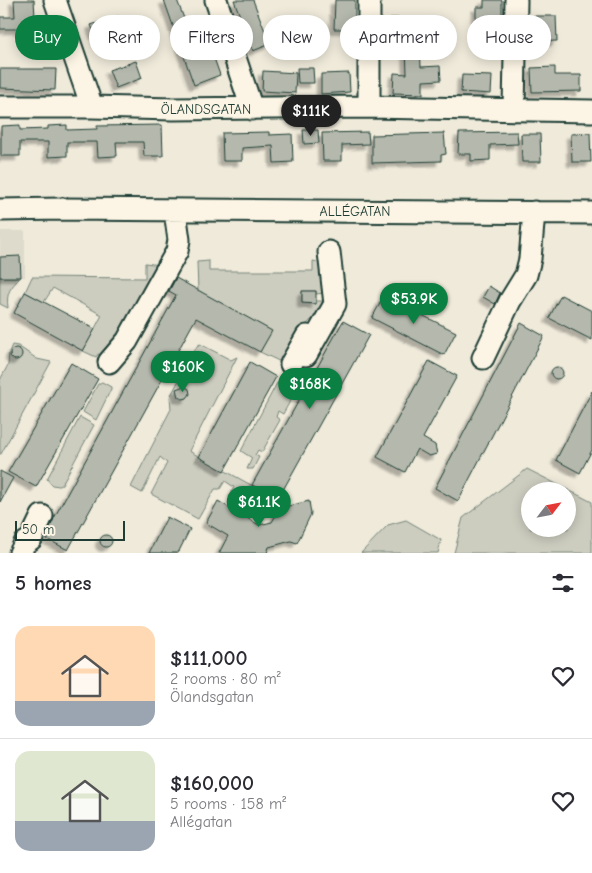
<!DOCTYPE html>
<html lang="en">
<head>
<meta charset="utf-8">
<style>
  :root { --surface:#fff; --page:#f7f7f7; --text:#2b2b33; --muted:#7c7c81; --line:#e1e1e2; --accent:#0b8043 }
  body { margin:0; font-family:"Comic Neue",sans-serif; background:var(--page); color:var(--text); height:100vh; display:flex; flex-direction:column; font-size:19px; white-space:nowrap }
  * { box-sizing:border-box; margin:0 }
  p { font-size:16px; color:var(--muted) }
  .icon { flex:none; width:28px; height:28px; fill:none; stroke:currentColor; stroke-width:2; stroke-linecap:round; stroke-linejoin:round }
  .map { position:relative; height:553px; overflow:hidden }
  .sheet { display:flex; flex-direction:column; background:var(--surface); flex:1 }
  .sheet>* { flex:none }
  .guide { position:absolute; left:15px; top:15px; width:562px; height:45px; display:flex; gap:10px }
  .needle { width:32px; rotate:58deg }
  .buttons { position:absolute; left:521px; top:482px; display:grid; gap:10px }
  .buttons a { display:grid; place-items:center; width:55px; height:55px; border-radius:50%; background:var(--surface); box-shadow:0 2px 12px #0003; font-size:25px }
  .scale { position:absolute; left:15px; bottom:12px; width:110px; box-sizing:border-box; padding-left:5px; border:2px solid #1f3d34; border-top:0; font-size:14px; line-height:18px; white-space:nowrap; color:#1f3d34; -webkit-text-stroke:4px #fcf5e5; paint-order:stroke }
  .price { position:absolute; translate:-50% -42px; padding:0 11px; border-radius:18px; background:var(--accent); color:#fff; font-size:16px; line-height:32px; filter:drop-shadow(0 1px 2px #0008) }
  .price::after { content:''; position:absolute; left:50%; top:30px; width:15px; height:11px; margin-left:-8px; background:inherit; clip-path:polygon(0 0,100% 0,50% 100%) }
  .price.active { background:#222; color:#fff }
  ul { padding:0; list-style:none }
  li { display:flex; align-items:center; gap:15px; height:125px; padding:0 15px }
  li+li { border-top:1px solid var(--line) }
  li span { display:grid; place-items:center; flex:none; width:140px; height:100px; border-radius:15px; color:#555 }
  li>.icon { margin-inline-start:auto }
  span .icon { width:60px; height:60px; fill:#fffc; stroke-width:1 }
  li b { font-size:21px }
  h2 { display:flex; justify-content:space-between; align-items:center; height:60px; padding:0 15px; font-size:21px }
  .pill { padding:0 18px; border-radius:22px; background:var(--surface); box-shadow:0 2px 12px #0003; font-size:18px; line-height:45px }
  .pill.active { background:var(--accent); color:#fff }
  .map>svg:first-child { display:block }
  .built { fill:#dedbcc }
  .green { fill:#cccdbf; stroke:#76857a; fill-rule:evenodd }
  .building { fill:#b5b9ad; stroke:#1f3d34; filter:url(#shadow) }
  .lines { fill:none; stroke-linecap:round; stroke-linejoin:round }
  .minor-casing { stroke:#1f3d34; stroke-width:25 }
  .minor { stroke:#fcf5e5; stroke-width:21 }
  .labels { text-anchor:middle; stroke-width:4.5; stroke-linejoin:round; paint-order:stroke }
  .street-label { font-size:14px; fill:#1f3d34; stroke:#fcf5e5 }
</style>
</head>
<body>
<div class="map">
<svg width="592" height="553" viewBox="0 0 592 553">
  <defs>
    <filter id="shadow"><feDropShadow dx="-4.5" dy="4.5" stdDeviation="1" flood-color="#0004"/></filter>
  </defs>
  <rect width="100%" height="100%" fill="#efeada"/>
  <filter id="ink" filterUnits="userSpaceOnUse"><feTurbulence type="fractalNoise" baseFrequency=".02" numOctaves="2"/><feDisplacementMap in="SourceGraphic" scale="10" xChannelSelector="R" yChannelSelector="G"/><feConvolveMatrix kernelMatrix="1 2 1 2 8 2 1 2 1" color-interpolation-filters="sRGB"/></filter>
  <g filter="url(#ink)">
    <!-- built -->
    <path class="built" d="M0 231H25V277H0Z"/>
    <!-- green -->
    <path class="green" d="M209 261V271H313V261L323 263 325 293 316 294V291H302V303L316 304V301H327L318 319 311 320 305 326 285 364 260 352 271 331 198 291 197 262Z
      M145 263 160 265 105 358 98 354 96 357 83 351 102 315 53 288 44 302 25 292 32 277 145 278Z
      M0 277H21C10 288 6 292 8 308L0 304Z
      M200 344 231 360 237 357 189 451 262 491 253 509 229 497 234 487 225 481 220 489H215L198 519 151 494 167 463 160 457 142 493 131 487 171 409 170 397 197 346Z
      M12 345 18 346 37 359 51 362 1 454H0V380L8 365 9 352Z
      M102 382 111 387V389L96 420 83 412 98 384Z
      M277 383 287 385C295 398 289 402 283 414L278 411 276 417 280 420 262 452 258 450 255 455 259 457 253 469H247L252 458 241 451Z
      M80 417 94 425 62 484 59 486 52 485 47 479Z
      M527 469 592 502V553H454L463 518ZM530 491H568V529H530Z
      M406 520 441 540 438 553H361L388 525Z"/>
    <!-- building -->
    <path class="building" d="M14 0H34L35 17H28V29H0V17H15Z
      M164 0H177L188 29 202 24 220 75 194 85Z
      M234 0H253L270 44 253 51Z
      M335 0H355V29H334Z
      M484 0H502V51H485L484 24H476V7H484Z
      M118 16 124 34 98 43 91 25Z
      M533 16H556L557 41 534 42Z
      M390 18H419L421 67 440 66 441 80 423 81V94L393 93 394 73 407 74 406 46H390Z
      M136 61 142 78 116 88 109 70Z
      M555 67V75H581V91L532 92 531 68Z
      M297 68H313L314 83H298Z
      M0 69H56L55 90 0 88Z
      M263 71 296 73 295 93 262 91Z
      M349 73 350 92 321 94V74Z
      M462 75 492 76 491 94 461 92Z
      M20 125V130L48 129V126L67 125V130L97 129V126L162 125 163 156H144L143 142H116L117 156 98 157 97 142H67V156L48 157V142H20V156H1V126Z
      M303 130H318L319 143 304 144Z
      M269 132V135L292 134 293 162 274 163 273 146 242 148V161H223L222 133Z
      M368 132 369 144 342 145V161H323L322 133Z
      M517 132 518 144 490 145V160L471 161V154H458L459 133Z
      M444 133 446 154 441 155V161L372 163V135Z
      M590 133 591 162H572L571 134Z
      M521 134H540L541 162H522Z
      M20 256 21 277H0V257Z
      M176 278 272 331 260 352 196 318 68 550 45 538 54 518 176 295 169 291Z
      M489 286 500 293 495 304 483 297Z
      M302 291H316V304L302 303Z
      M25 292 95 329 83 351 14 313Z
      M561 295 592 311V340L549 318Z
      M384 296 456 332 444 355 372 318Z
      M343 321 369 335 278 499 252 485Z
      M521 323 544 336 458 501 435 488Z
      M10 354a6 6 0 1 1 12 0a6 6 0 1 1-12 0Z
      M429 361 457 376 423 438 435 445 437 454 429 456 417 449 405 472 377 457Z
      M250 362 276 377 224 471 199 457Z
      M71 363 98 379 36 487 8 472Z
      M551 373a6 6 0 1 1 12 0a6 6 0 1 1-12 0Z
      M184 386 189 389 190 394 187 398 183 399 178 397 176 389Z
      M592 391V450L580 473 556 460Z
      M0 471 13 478 0 502Z
      M218 501 259 525 272 522 280 508 309 501 311 514 297 543 291 541 269 547 267 553H219L228 536 206 523Z
      M167 517 190 529 178 553H149Z
      M100 541a6 6 0 1 1 12 0a6 6 0 1 1-12 0Z"/>
    <g class="lines">
      <defs>
        <path id="minor" d="M55 0 92 107
          M216 0 252 109
          M0 107H92L173 109 369 107 592 111
          M369 107V0
          M514 110 516 0
          M0 210 62 209 592 213
          M306 355 335 304 329 252
          M483 358 510 301 526 275 530 259 534 212
          M109 362 127 341 177 251 179 240 175 211
          M291 364 307 336
          M20 553 25 543 31 539 42 516"/>
      </defs>
      <!-- minor casing -->
      <use href="#minor" class="minor-casing"/>
      <!-- minor -->
      <use href="#minor" class="minor"/>
    </g>
  </g>
  <g class="labels">
    <!-- street labels -->
    <g class="street-label">
      <text x="206" y="114">ÖLANDSGATAN</text>
      <text x="355" y="216">ALLÉGATAN</text>
    </g>
  </g>
</svg>
<div class="buttons">
<a><svg class="needle" viewBox="-14 -14 28 28"><path d="M0-13l5 13h-10z" fill="#e53935"/><path d="M0 13l5-13h-10z" fill="#7c7c81"/></svg></a>
</div>
<div class="scale">50 m</div>
<b class="price active" style="left:311px;top:137px">$111K</b>
<b class="price" style="left:414px;top:325px">$53.9K</b>
<b class="price" style="left:183px;top:393px">$160K</b>
<b class="price" style="left:310px;top:410px">$168K</b>
<b class="price" style="left:259px;top:528px">$61.1K</b>
<div class="guide">
<a class="pill active">Buy</a>
<a class="pill">Rent</a>
<a class="pill">Filters</a>
<a class="pill">New</a>
<a class="pill">Apartment</a>
<a class="pill">House</a>
</div>
</div>
<section class="sheet">
<h2>5 homes<svg class="icon" aria-label="filters" viewBox="0 0 24 24"><path d="M4 7h16M4 17h16"/><circle cx="9" cy="7" r="2"/><circle cx="15" cy="17" r="2"/></svg></h2>
<ul>
<li><span style="background:linear-gradient(#ffd9b3 75%,#9aa5b1 0)"><svg class="icon" aria-label="home" viewBox="0 0 24 24"><path d="M3 11l9-7 9 7M6 9v11h12V9"/></svg></span><div><b>$111,000</b><p>2 rooms · 80 m²</p><p>Ölandsgatan</p></div><svg class="icon" aria-label="heart" viewBox="0 0 24 24"><path d="M12 20l-8-8c-3-5 5-10 8-4 3-6 11-1 8 4z"/></svg></li>
<li><span style="background:linear-gradient(#dfe7d0 70%,#9aa5b1 0)"><svg class="icon" aria-label="home" viewBox="0 0 24 24"><path d="M3 11l9-7 9 7M6 9v11h12V9"/></svg></span><div><b>$160,000</b><p>5 rooms · 158 m²</p><p>Allégatan</p></div><svg class="icon" aria-label="heart" viewBox="0 0 24 24"><path d="M12 20l-8-8c-3-5 5-10 8-4 3-6 11-1 8 4z"/></svg></li>
</ul>
</section>
</body>
</html>
